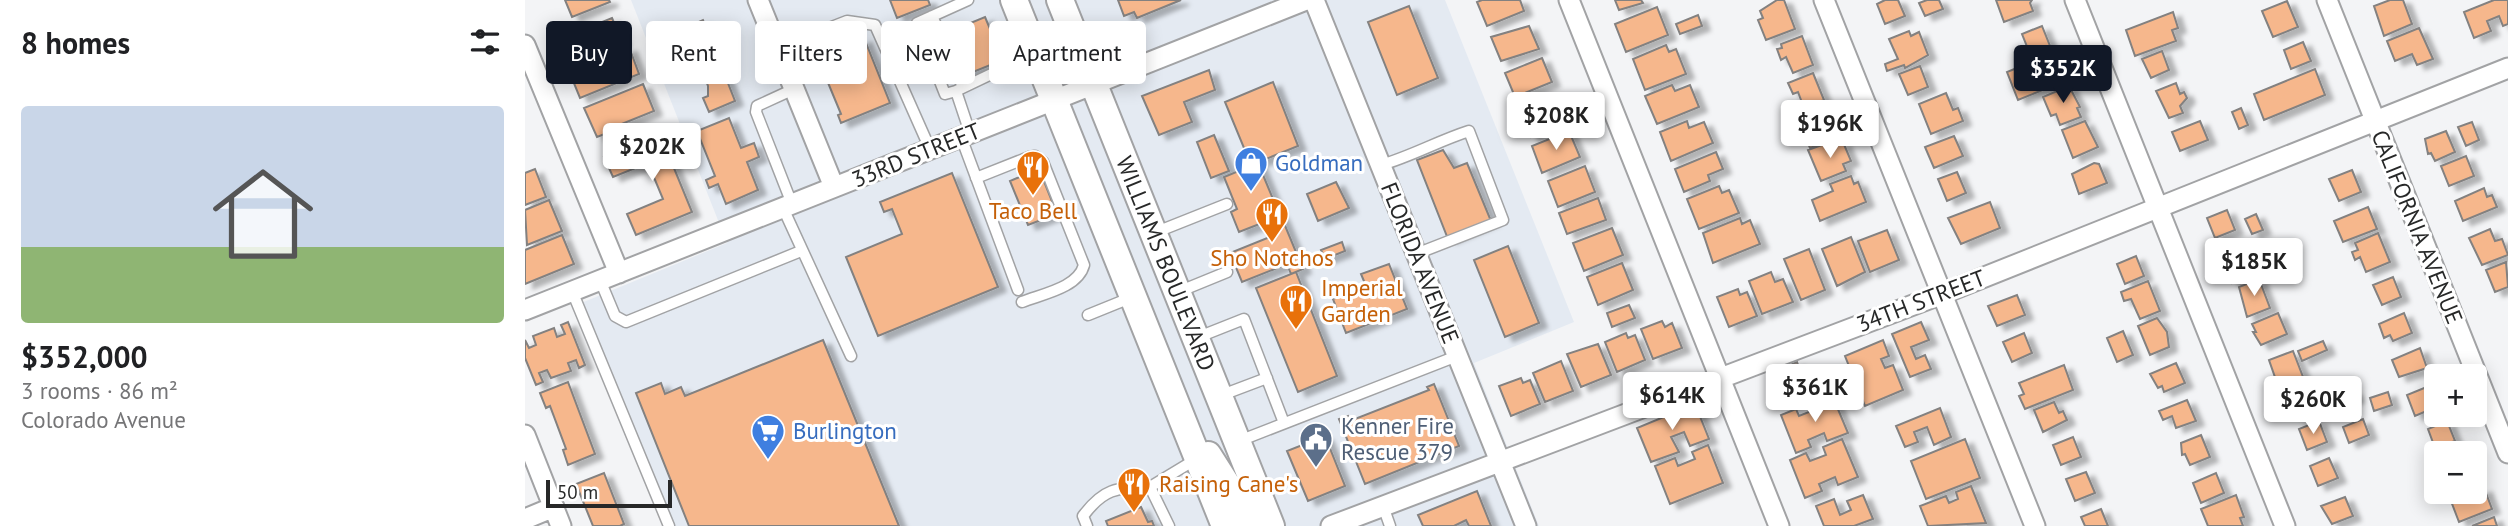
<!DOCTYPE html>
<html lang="en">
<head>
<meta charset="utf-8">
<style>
  :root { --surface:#fff; --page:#f2f2f2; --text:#202124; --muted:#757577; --accent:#111827 }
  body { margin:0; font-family:"PT Sans",sans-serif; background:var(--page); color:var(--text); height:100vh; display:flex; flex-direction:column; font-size:26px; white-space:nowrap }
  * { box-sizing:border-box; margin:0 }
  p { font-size:23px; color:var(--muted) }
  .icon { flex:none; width:38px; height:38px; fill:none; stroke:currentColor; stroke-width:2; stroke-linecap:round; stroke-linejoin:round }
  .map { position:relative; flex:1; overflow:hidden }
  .panel { display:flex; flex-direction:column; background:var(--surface); width:525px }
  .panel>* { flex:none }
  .guide { position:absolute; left:21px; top:21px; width:665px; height:63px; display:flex; gap:14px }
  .tools { position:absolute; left:1899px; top:364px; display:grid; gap:14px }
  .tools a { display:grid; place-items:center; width:63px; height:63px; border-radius:7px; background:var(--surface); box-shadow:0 4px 18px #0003; font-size:35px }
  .scale { position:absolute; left:21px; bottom:18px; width:126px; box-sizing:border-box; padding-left:7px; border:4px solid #272828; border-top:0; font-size:19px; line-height:24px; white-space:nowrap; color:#272828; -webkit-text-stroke:5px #fff; paint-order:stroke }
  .price { position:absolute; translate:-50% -60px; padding:0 16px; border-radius:7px; background:#fff; color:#222; font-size:23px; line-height:46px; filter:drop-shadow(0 2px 4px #0008) }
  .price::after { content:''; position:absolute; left:50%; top:42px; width:21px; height:16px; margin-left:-10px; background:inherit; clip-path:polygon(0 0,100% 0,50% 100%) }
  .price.selected { background:var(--accent); color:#fff }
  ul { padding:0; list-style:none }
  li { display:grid; align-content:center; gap:14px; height:371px; padding:0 21px }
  li span { display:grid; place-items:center; height:217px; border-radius:7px; color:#555 }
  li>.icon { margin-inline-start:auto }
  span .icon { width:126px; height:126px; fill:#fffc; stroke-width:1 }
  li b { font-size:30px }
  h2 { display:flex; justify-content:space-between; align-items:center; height:84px; padding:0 21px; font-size:30px }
  .pill { padding:0 24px; border-radius:7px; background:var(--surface); box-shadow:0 4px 18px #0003; font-size:24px; line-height:63px }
  .pill.selected { background:var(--accent); color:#fff }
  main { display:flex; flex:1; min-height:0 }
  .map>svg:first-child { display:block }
  .built { fill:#e4eaf2 }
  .building { fill:#f6b78c; stroke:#838180; stroke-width:2; filter:url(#shadow) }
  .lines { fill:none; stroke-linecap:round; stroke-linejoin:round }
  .lane-casing { stroke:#a2a3a5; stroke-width:13 }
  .street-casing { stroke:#a2a3a5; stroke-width:23 }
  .secondary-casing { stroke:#a2a3a5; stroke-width:30 }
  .lane { stroke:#fff; stroke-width:10 }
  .street { stroke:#fff; stroke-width:19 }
  .secondary { stroke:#fff; stroke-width:26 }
  .labels { text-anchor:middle; stroke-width:6; stroke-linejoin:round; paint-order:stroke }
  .street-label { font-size:23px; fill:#272828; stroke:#fff }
  .shop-label { font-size:23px; fill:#366cbe; stroke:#fff; text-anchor:start }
  .food-label { font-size:23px; fill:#c56008; stroke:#fff }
  .service-label { font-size:23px; fill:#4e5e75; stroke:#fff; text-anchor:start }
</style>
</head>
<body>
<main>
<section class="panel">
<h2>8 homes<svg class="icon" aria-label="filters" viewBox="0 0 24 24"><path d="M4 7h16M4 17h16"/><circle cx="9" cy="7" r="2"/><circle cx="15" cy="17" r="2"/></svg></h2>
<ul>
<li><span style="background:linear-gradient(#c9d6e8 65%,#8fb573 0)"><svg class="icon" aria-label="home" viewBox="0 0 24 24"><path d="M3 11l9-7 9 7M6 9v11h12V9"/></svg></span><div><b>$352,000</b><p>3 rooms · 86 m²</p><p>Colorado Avenue</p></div></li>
</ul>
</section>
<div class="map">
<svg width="1983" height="526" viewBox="0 0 1983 526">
  <defs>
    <filter id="shadow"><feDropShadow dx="8" dy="4.5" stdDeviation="2" flood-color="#0004"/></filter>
  </defs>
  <rect width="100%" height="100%" fill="#f3f4f6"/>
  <!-- built -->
  <path class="built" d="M106 0H920L1049 322 949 363 1014 526H138L49 306 202 243Z"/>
  <!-- building -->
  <path class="building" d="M40 0H84L85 2 47 17Z
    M365 0H403L405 5 372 18Z
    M593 0H656L612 18 609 12 599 16Z
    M957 0H995L999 11 962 26 952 2Z
    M1090 0H1116L1118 3 1094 10Z
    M1252 0H1259L1270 29 1241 40 1233 20 1238 18 1235 11Z
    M1360 0H1373L1380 16 1360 24 1352 4Z
    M1402 0H1414L1418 9 1400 16 1394 3Z
    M1471 0H1507L1505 3 1508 11 1479 22Z
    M1865 0H1878L1887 24 1859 36 1849 6Z
    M1969 0H1983V24L1978 26 1974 16 1962 21 1966 31 1949 38 1939 12Z
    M1762 1 1773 27 1748 37 1737 11Z
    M884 6 913 78 872 95 843 22Z
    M1132 7 1143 35 1101 52 1090 24Z
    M1648 12 1653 28 1647 30 1651 41 1610 56 1601 30Z
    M1173 15 1177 26 1155 34 1151 24Z
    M460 17 478 60 438 76 433 63 419 68 411 49 425 43 421 33Z
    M87 18 97 41 61 56 52 32Z
    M178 20 210 101 184 112 178 98 183 96V86L160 28Z
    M1004 26 1014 49 976 61 966 37Z
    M1517 26 1525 46 1505 54 1497 34Z
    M1894 28 1908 59 1892 65 1887 54 1870 61 1862 41Z
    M1384 31 1386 36 1394 32 1403 55 1380 68 1379 65 1362 71 1360 64 1373 59 1364 39Z
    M1277 36 1288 65 1268 73 1261 57 1256 60 1252 49 1257 48 1256 44Z
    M339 38 365 103 316 123 313 115 316 114 294 61 334 44 333 41Z
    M1778 42 1786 61 1766 69 1759 50Z
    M1141 45 1144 52 1151 49 1161 74 1120 90 1108 59Z
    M104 47 114 74 55 98 44 71Z
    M1637 51 1644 70 1626 78 1617 59Z
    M1528 53 1540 81 1493 100 1482 72Z
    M1017 58 1027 82 990 97 980 73Z
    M1395 66 1403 87 1383 95 1374 74Z
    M1790 69 1800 95 1739 120 1729 94Z
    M684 70 690 90 659 102 667 122 634 135 617 96Z
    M1288 73 1299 100 1279 108 1273 92 1268 94 1263 83Z
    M748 82 773 146 726 165 700 102Z
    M1651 83 1655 94 1659 92 1662 98 1655 106 1658 113 1644 118 1631 91Z
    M118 84 129 111 84 129 85 132 72 137 59 108Z
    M1147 85 1150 91 1165 85 1174 107 1132 124 1120 96Z
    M1544 86 1555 107 1552 108 1556 117 1535 125 1531 114 1526 116 1518 97Z
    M1421 93 1428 110 1433 108 1438 121 1406 134 1394 104Z
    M1032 95 1043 122 1006 137 995 110Z
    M1304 101 1315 128 1307 131 1310 138 1285 148 1271 115Z
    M1716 108 1723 125 1714 129 1707 112Z
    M204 118 216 148 229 143 234 157 222 162 233 190 201 204 193 184 184 188 181 180 190 176 172 131Z
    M1162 121 1164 128 1179 122 1188 143 1146 161 1135 132Z
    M1560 121 1573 147 1548 158 1537 130Z
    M1675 121 1683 140 1655 151 1647 132Z
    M1947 122 1954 140 1941 146 1933 127Z
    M1044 131 1055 157 1017 173 1007 146Z
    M1921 131 1930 152 1910 161 1906 153 1903 154 1900 139Z
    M135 134 167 212 111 235 102 214 138 199 123 163 88 177 79 157Z
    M689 135 704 171 686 178 672 142Z
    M1429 136 1438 156 1409 168 1400 147Z
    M1305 142 1306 146 1318 142 1326 161 1318 164 1321 171 1296 181 1283 150Z
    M918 150 929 168 942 163 966 221 923 239 892 160Z
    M1191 152 1198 169 1183 175 1185 181 1159 192 1150 169Z
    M1941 156 1949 176 1924 186 1916 166Z
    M733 163 755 216 714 232 706 212 712 209 699 177Z
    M1569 163 1574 164 1582 183 1554 194 1547 174Z
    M1060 166 1070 192 1033 207 1023 181Z
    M10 169 21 197 0 205V173Z
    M514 169 532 214 503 225 485 181Z
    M1827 170 1836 192 1814 201 1804 179Z
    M1432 172 1441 193 1422 201 1413 179Z
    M427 173 473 287 353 336 321 257 377 234 367 209 359 212 355 202Z
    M1326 176 1329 184 1333 182 1341 202 1295 221 1287 200 1308 191 1305 184Z
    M811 182 824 208 793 221 782 194Z
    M1194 186 1197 193 1204 190 1214 213 1174 229 1162 199Z
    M1959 188 1962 197 1967 195 1972 207 1938 221 1930 201Z
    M1073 198 1081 220 1042 234 1034 213Z
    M24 200 37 231 2 245 0 210Z
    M1465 202 1475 228 1436 244 1423 218Z
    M1843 207 1852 229 1818 242 1809 221Z
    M1702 210 1710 230 1690 238 1682 218Z
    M1731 214 1738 230 1727 234 1720 219Z
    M756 216 778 269 766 274 762 264 717 282 705 253 750 235 744 221Z
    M1215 218 1217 224 1225 220 1235 244 1188 263 1178 233Z
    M1087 228 1098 255 1059 271 1048 243Z
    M1965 229 1970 241 1977 239 1983 255 1957 265 1944 238Z
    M1362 230 1374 260 1345 272 1333 241Z
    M1853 233 1865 262 1841 272 1835 257 1830 260 1827 252 1833 250 1830 243Z
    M37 235 49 264 0 284V250Z
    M1326 237 1340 272 1312 286 1297 249Z
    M817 242 820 251 800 259 796 250Z
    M1716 244 1727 275 1707 283 1695 253Z
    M983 246 1014 323 980 337 949 260Z
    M1284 249 1300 290 1276 300 1259 259Z
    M1611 256 1619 276 1600 284 1592 264Z
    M1981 262 1983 287 1970 292 1961 270Z
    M1097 263 1108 290 1073 305 1062 277Z
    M864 264 882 309 821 333 808 299 841 286 836 274Z
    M771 272 812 376 773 392 731 288Z
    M1246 272 1250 282 1258 279 1268 302 1237 314 1224 281Z
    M1868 277 1876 297 1857 305 1848 285Z
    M1734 279 1745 308 1722 317 1714 287Z
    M1623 281 1635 311 1615 319 1606 299 1599 301 1596 292Z
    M1213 289 1215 295 1222 292 1232 316 1204 327 1192 297Z
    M1492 295 1500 315 1472 326 1463 306Z
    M1104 305 1110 318 1087 327 1082 313Z
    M1753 313 1762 334 1736 345 1728 332H1731L1727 324Z
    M1879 313 1887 333 1868 341 1865 335 1859 338 1854 324Z
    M1632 318 1642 332 1644 347 1625 355 1613 326Z
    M1137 321 1140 327 1147 323 1157 348 1128 359 1116 329Z
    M43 322 60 365 54 368 51 360 43 363 46 371 26 378 22 370 14 373 18 382 11 385 0 358V340L4 348 11 345 8 336 29 328 32 337 40 334 36 325Z
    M1396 322 1404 340 1386 347 1391 359 1400 355 1406 369 1385 377 1367 334Z
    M1598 331 1608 355 1592 362 1582 338Z
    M1101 333 1103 338 1110 335 1120 360 1092 372 1080 342Z
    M1499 333 1507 353 1487 362 1478 342Z
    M298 340 374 526H164L111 393 136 383 140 394 156 387 160 396Z
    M1358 340 1364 356 1356 359 1360 368 1368 365 1378 390 1340 406 1320 356Z
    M1798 341 1802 350 1777 361 1773 351Z
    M1073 344 1086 375 1056 387 1042 354Z
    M1895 348 1902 368 1874 377 1867 360Z
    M1768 351 1778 377 1757 385 1755 378 1751 380 1744 360Z
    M1036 361 1048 391 1020 402 1008 373Z
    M1272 362 1280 384 1291 379 1297 392 1259 408 1247 373Z
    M1651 363 1660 383 1639 392 1637 386 1633 388 1625 374Z
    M1539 365 1548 390 1500 409 1494 396 1499 394 1494 383Z
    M996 378 998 383 1005 380 1015 404 986 416 974 386Z
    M43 382 70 454 43 465 38 450 41 449 25 406 21 408 15 393Z
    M909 384 934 446 840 484 814 419 823 416 825 421 904 390 902 387Z
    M1909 384 1911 407 1890 416 1882 395Z
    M1780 385 1788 405 1768 413 1760 393Z
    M1829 391 1831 398 1812 406 1809 399Z
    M1863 392 1867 405 1849 411 1845 398Z
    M1307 395 1323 433 1302 441 1299 433 1283 440 1286 447 1271 453 1256 415 1271 409 1274 416 1289 410 1286 403Z
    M1662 400 1671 421 1651 428 1647 416 1638 420 1634 411Z
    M1529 402 1534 413 1538 411 1542 420 1518 432 1509 410Z
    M1170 404 1184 439 1165 446 1159 432 1146 437 1154 452 1126 462 1112 428Z
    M1415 408 1426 437 1409 445 1402 427 1389 432 1393 442 1380 447 1371 426Z
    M1838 419 1844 435 1824 443 1818 427Z
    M1794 421 1802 442 1782 450 1774 429Z
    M1922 421 1930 441 1910 448 1903 429Z
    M1676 435 1685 457 1665 465 1660 454 1657 455 1656 443Z
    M800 436 820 486 783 501 762 451Z
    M1548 437 1556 457 1536 465 1528 445Z
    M1317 439 1333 477 1313 485 1310 477 1294 484 1297 491 1280 498 1265 460 1281 453 1285 461 1301 455 1298 447Z
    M1440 439 1455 478 1401 499 1386 461Z
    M1183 445 1198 483 1145 504 1130 466 1150 458 1153 466 1170 459 1167 452Z
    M1804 458 1813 478 1793 486 1785 466Z
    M1561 472 1570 493 1550 501 1541 479Z
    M79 473 99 524 95 526H68L51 484Z
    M1691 473 1699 493 1676 503 1668 483Z
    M1446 486 1461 523 1403 526 1395 506 1421 496 1424 503 1433 499 1431 492Z
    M1959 488 1967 509 1934 522 1926 501Z
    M952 491 966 526H944L941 520 929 526H898L893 515Z
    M1338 495 1348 519 1329 526H1299L1291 506 1309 499 1315 515 1326 510 1322 501Z
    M1711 495 1719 517 1715 518 1718 526H1683L1676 509Z
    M1820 497 1828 516 1807 524 1796 506Z
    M616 507 623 522 627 521 629 526H583L581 521Z
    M1576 509 1583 526H1560L1556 517Z
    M1969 517 1972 526H1947Z"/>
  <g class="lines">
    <defs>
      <path id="lane" d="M443 0 392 23 420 94 431 91 445 133
        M407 16 420 45
        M253 48 322 21 350 25 405 149
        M428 65 438 87
        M431 91 510 53
        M436 137 493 290
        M856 165C887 156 913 141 944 131L978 220 891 254
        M451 178 504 157 510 156 518 162 559 265C553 288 517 294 497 302
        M267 204 231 112 232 106 269 89
        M258 208 326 356
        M629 233 702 204
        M75 280 90 316 101 322 276 251
        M47 291 144 526
        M653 292 702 272
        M563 315 605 298
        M671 338 719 319 759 423
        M697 395 742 378
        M714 441 932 356
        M625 487 673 458
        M858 506 865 526
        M562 526 558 516C579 488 591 488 625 487L644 526"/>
      <path id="street" d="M233 0 309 187
        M789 0 1001 526
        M1044 0 1254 526
        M1299 0 1510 526
        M1550 0 1760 526
        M1802 0 1983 453
        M0 45 94 273
        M0 310 781 0
        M0 435 36 526
        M0 519 29 507
        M806 526 1417 294 1983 68"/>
      <g id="secondary">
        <path d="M489 0 700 526"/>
        <path id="s1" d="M535 0 746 526"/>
        <path d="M683 455 728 526"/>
      </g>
    </defs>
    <!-- lane casing -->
    <use href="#lane" class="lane-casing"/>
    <!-- street casing -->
    <use href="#street" class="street-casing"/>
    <!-- secondary casing -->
    <use href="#secondary" class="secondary-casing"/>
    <!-- lane -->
    <use href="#lane" class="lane"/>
    <!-- street -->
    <use href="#street" class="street"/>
    <!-- secondary -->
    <use href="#secondary" class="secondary"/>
  </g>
  <!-- icons -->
  <defs>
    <symbol id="shop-pin" viewBox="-11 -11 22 30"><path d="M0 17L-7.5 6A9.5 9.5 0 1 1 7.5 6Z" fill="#3f7fe0" stroke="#fff"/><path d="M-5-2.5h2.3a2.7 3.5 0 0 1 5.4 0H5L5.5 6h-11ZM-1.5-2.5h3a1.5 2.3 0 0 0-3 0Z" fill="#fff"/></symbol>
    <symbol id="restaurant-pin" viewBox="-11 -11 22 30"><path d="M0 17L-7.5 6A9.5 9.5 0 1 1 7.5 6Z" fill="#e8710a" stroke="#fff"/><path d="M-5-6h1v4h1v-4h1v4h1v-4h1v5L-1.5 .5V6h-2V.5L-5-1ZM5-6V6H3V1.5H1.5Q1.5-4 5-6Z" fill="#fff"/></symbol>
    <symbol id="supermarket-pin" viewBox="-11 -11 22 30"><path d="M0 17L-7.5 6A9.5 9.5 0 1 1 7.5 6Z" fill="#3f7fe0" stroke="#fff"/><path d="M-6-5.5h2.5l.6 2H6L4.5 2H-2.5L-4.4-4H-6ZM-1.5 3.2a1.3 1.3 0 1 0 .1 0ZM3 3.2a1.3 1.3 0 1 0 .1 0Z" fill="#fff"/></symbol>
    <symbol id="civic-pin" viewBox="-11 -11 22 30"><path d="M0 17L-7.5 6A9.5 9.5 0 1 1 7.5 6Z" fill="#5c6f8a" stroke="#fff"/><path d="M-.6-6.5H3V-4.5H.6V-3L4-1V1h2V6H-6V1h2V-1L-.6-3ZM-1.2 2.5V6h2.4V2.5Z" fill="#fff"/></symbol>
  </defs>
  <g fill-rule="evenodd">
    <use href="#shop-pin" x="707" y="144" width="38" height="52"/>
    <use href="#restaurant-pin" x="489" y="148" width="38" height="52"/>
    <use href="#restaurant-pin" x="728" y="195" width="38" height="52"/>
    <use href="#restaurant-pin" x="752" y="282" width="38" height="52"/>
    <use href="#supermarket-pin" x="224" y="412" width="38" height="52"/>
    <use href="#civic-pin" x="772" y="420" width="38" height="52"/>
    <use href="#restaurant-pin" x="590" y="465" width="38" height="52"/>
  </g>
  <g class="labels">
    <!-- street labels -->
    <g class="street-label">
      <text transform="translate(391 155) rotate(-22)" y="8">33RD STREET</text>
      <text transform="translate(1892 227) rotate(68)" y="8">CALIFORNIA AVENUE</text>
      <text dy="8" stroke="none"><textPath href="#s1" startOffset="284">WILLIAMS BOULEVARD</textPath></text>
      <text transform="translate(895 263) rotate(68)" y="8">FLORIDA AVENUE</text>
      <text transform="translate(1396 301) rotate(-21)" y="8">34TH STREET</text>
    </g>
    <!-- shop labels -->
    <g class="shop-label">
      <text x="750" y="171">Goldman</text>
      <text x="268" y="439">Burlington</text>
    </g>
    <!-- food labels -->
    <g class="food-label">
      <text x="508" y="219">Taco Bell</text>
      <text x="747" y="266">Sho Notchos</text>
      <text x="796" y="296" text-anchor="start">Imperial<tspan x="796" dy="26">Garden</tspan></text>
      <text x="634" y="492" text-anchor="start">Raising Cane's</text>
    </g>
    <!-- service labels -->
    <g class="service-label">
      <text x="816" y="434">Kenner Fire<tspan x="816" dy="26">Rescue 379</tspan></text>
    </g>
  </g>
</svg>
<div class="tools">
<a>+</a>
<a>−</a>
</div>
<div class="scale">50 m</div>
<b class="price selected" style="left:1538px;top:105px">$352K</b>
<b class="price" style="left:1031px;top:152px">$208K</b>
<b class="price" style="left:1305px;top:160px">$196K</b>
<b class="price" style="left:127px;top:183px">$202K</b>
<b class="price" style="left:1729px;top:298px">$185K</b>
<b class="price" style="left:1290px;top:424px">$361K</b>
<b class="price" style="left:1147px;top:432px">$614K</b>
<b class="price" style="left:1788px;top:436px">$260K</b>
<div class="guide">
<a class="pill selected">Buy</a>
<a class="pill">Rent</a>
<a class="pill">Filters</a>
<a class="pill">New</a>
<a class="pill">Apartment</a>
</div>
</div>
</main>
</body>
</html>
